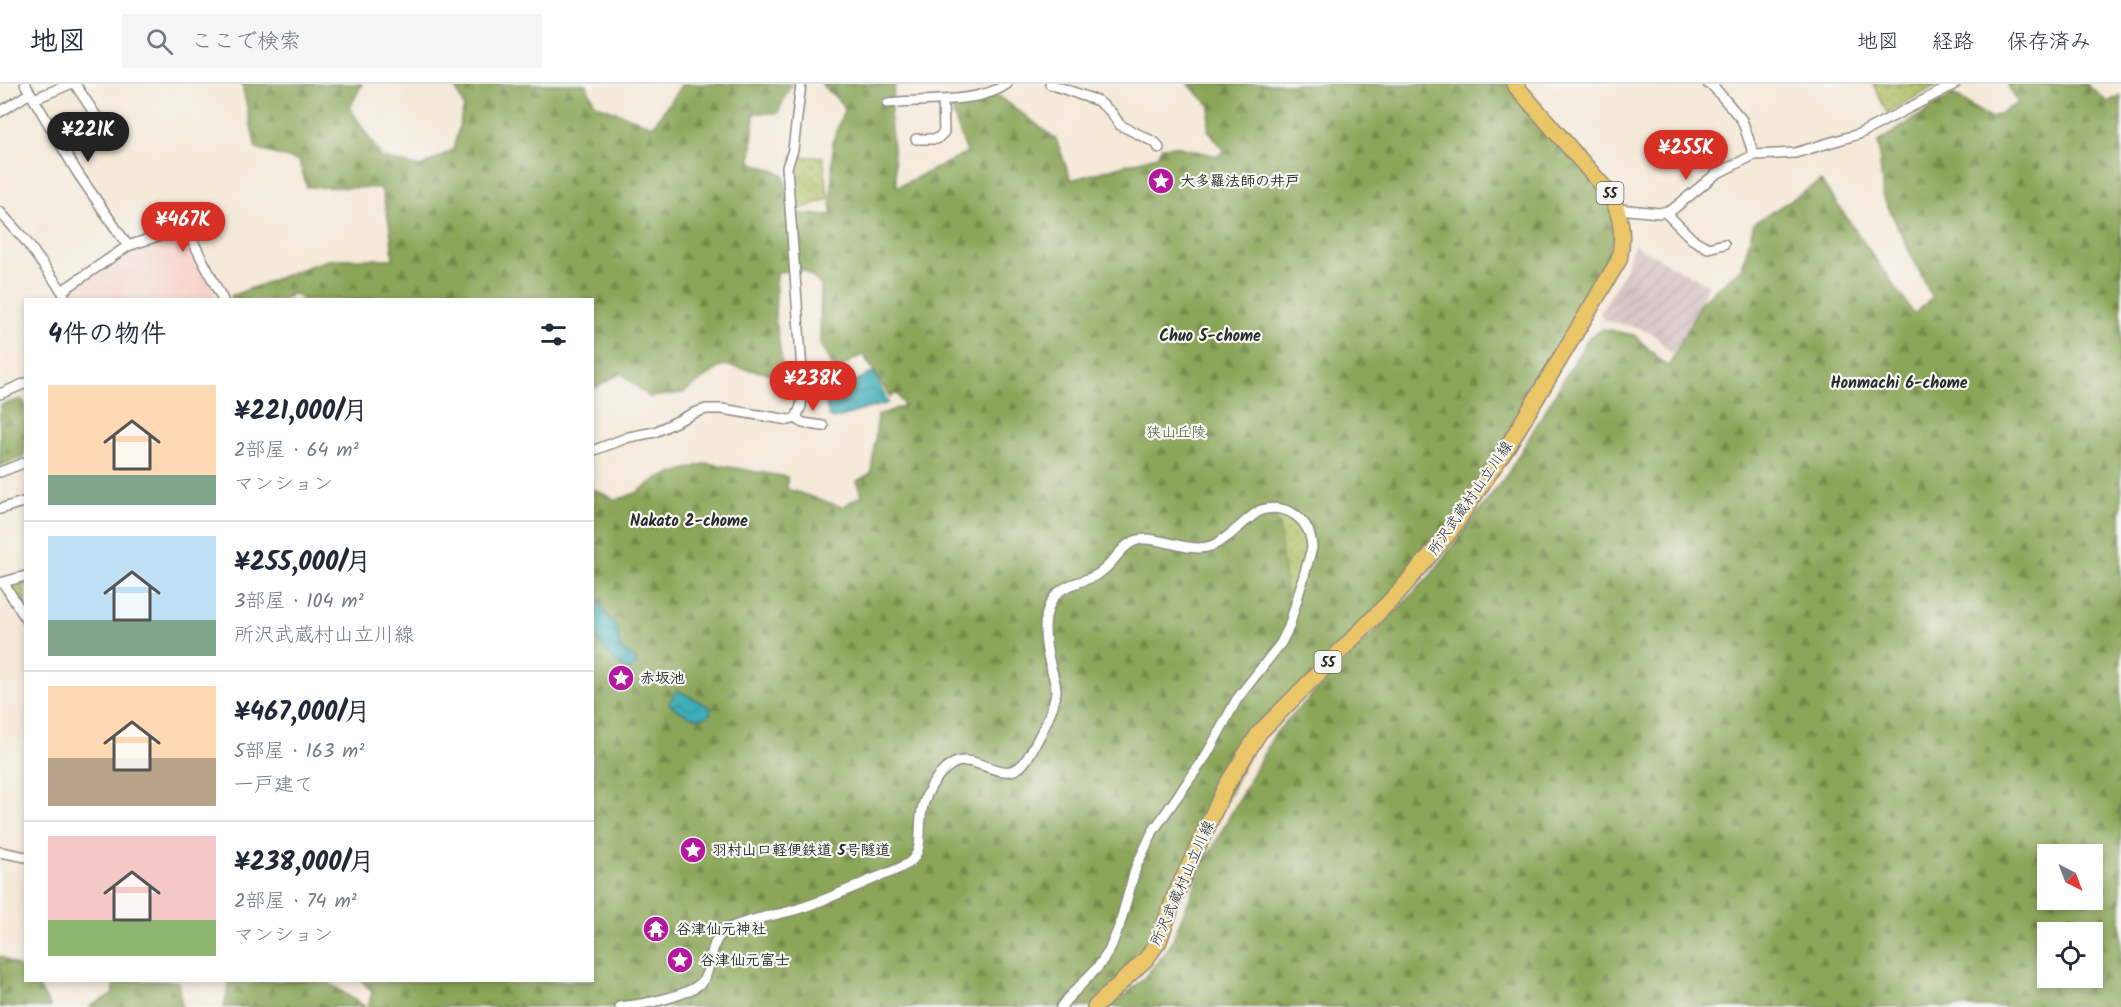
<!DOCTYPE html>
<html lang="ja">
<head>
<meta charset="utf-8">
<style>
  :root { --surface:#fff; --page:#f6f6f7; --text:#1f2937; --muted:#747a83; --line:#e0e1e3; --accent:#d93025 }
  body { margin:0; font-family:Kalam,"Klee One",sans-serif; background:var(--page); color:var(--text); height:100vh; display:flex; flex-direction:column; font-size:22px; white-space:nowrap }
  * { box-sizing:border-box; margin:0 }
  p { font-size:20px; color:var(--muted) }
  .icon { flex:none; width:33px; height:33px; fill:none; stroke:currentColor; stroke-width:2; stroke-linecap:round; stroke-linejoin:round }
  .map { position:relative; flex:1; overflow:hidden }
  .side { position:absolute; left:24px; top:214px; width:570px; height:684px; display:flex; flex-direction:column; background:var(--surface); border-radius:0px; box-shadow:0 3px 9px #0003 }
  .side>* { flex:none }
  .needle { width:39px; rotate:138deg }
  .fabs { position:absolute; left:2037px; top:760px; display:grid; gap:12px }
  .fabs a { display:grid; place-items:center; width:66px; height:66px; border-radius:0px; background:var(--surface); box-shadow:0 3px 9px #0003; font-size:30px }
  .price { position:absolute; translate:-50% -51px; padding:0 14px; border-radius:21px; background:var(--accent); color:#fff; font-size:20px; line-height:39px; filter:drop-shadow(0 2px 3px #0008) }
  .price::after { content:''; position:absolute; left:50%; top:36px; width:18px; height:14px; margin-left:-9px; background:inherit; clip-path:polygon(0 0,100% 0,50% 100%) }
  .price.selected { background:#222; color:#fff }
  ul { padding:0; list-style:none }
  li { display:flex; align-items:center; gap:18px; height:150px; padding:0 24px }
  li+li { border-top:2px solid var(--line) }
  li span { display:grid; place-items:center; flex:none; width:168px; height:120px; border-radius:0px; color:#555 }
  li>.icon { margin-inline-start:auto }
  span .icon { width:72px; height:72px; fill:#fffc; stroke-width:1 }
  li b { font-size:26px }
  h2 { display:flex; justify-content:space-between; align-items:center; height:72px; padding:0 24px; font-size:26px }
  header { display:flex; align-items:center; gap:36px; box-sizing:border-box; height:84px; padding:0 30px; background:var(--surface); border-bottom:2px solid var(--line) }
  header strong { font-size:28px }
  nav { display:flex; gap:33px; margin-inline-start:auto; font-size:21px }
  .search { width:420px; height:54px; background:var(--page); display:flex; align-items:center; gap:15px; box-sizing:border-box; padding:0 21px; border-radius:0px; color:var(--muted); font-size:22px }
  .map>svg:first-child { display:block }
  .built { fill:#f7d1c8 }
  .industrial { fill:url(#industrial-furrows) }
  .forest { fill:url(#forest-firs); stroke:#5b6842; stroke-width:1.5; fill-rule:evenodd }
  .park { fill:url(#park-dots); stroke:#6d7647; stroke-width:1.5 }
  .water { fill:url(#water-waves); stroke:#346c71; stroke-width:1.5 }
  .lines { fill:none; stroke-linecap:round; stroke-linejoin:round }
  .street-casing { stroke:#908a82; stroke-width:12 }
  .primary-casing { stroke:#908a82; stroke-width:18 }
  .street { stroke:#fff; stroke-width:9 }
  .primary { stroke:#ebc669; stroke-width:15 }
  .labels { text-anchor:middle; stroke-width:4.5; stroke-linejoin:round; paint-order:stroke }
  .shield { fill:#f6f6f2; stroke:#686867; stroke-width:1.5 }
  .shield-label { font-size:14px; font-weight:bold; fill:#2b2b2b }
  .poi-label { font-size:15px; font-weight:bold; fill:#2b2b2b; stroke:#f6f6f2; text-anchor:start }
  .park-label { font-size:15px; fill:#53583c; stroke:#f6f6f2 }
  .street-label { font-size:15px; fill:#2b2b2b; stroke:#f6f6f2 }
  .neighbourhood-label { font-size:16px; font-weight:bold; fill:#2b2b2b; stroke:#f6f6f2 }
</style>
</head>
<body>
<header>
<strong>地図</strong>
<div class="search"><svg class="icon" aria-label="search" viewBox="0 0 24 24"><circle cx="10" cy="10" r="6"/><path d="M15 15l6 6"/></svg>ここで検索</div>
<nav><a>地図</a><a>経路</a><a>保存済み</a></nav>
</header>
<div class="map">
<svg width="2121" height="923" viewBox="0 0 2121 923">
  <defs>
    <pattern id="industrial-furrows" width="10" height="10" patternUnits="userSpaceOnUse" patternTransform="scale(1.5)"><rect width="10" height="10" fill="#d2bfc0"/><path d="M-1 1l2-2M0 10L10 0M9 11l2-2" fill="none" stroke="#b4a4a5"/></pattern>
    <pattern id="forest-firs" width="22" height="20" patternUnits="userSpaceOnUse" patternTransform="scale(1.5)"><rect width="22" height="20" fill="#8ba659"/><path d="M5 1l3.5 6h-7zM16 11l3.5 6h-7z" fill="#72874a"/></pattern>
    <pattern id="park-dots" width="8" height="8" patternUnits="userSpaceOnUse" patternTransform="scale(1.5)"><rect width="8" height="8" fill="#afc063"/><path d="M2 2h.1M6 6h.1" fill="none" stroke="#8f9c52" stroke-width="1.8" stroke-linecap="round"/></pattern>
    <pattern id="water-waves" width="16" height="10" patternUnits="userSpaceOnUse" patternTransform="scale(1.5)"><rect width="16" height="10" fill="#3daeb7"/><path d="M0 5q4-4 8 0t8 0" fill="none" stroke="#338e95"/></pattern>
  </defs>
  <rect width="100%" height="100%" fill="#f6f6f2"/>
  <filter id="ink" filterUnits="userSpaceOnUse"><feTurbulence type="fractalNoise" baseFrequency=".0167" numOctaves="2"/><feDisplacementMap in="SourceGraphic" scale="12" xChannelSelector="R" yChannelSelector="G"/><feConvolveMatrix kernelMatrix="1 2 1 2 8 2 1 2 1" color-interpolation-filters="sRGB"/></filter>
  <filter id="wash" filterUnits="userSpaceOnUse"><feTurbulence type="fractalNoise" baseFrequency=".008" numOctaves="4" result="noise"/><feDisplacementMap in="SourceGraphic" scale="24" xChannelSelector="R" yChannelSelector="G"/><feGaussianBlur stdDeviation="1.35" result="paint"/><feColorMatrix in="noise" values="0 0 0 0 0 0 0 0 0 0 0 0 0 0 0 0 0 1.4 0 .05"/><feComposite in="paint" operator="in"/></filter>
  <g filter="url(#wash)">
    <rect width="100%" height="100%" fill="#f5e9d8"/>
    <!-- built -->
    <path class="built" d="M184 144 217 216H71L66 207 130 163Z"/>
    <!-- industrial -->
    <path class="industrial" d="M1634 161 1709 201 1673 271 1654 251 1636 243 1603 236 1600 229 1623 190Z"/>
    <!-- forest -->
    <path class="forest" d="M242 0H362L350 24 382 74 420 83 453 66 464 23 454 0H586L595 20 653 42 682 0H791L778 29H754L751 78 783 90 793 130 831 131 833 57 845 23 822 0H895L890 34 897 103 967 69 949 18 999 12 1056 55 1071 96 1157 72 1162 63 1175 62 1218 72 1224 66 1208 46 1210 22 1188 0H1514L1610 110 1622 161 1449 449 1259 649 1159 857 1095 923H368L372 908 362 897H592L593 405 616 416 636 409 658 394 707 379 787 393V405L842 423 862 411 857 397 871 389 878 331 904 322 897 309 890 313 863 270 835 287 820 260 821 201 804 186 777 188 775 232 784 292 723 281 683 309 649 313 621 289 593 305 592 216H302L294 209 283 216H233L231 212 312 181 332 175H393L390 143 381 104 307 103 299 77 256 65Z
      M2007 0H2086L2108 18 2121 11V923H1111L1143 895 1170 862 1204 779 1274 651 1286 637 1430 492 1508 389 1589 253 1603 245 1634 251 1668 283 1701 218 1742 184 1754 139 1821 97 1914 230 1932 214 1883 112 1878 58 1953 10 1991 35 2018 19ZM2048 771H2092V816H2048ZM2048 849H2092V894H2048Z
      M21 315 25 319V369L22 374 0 382V321Z
      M0 872 25 887 26 897H35L51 923H0Z
      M114 897H179L182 923H89L113 910Z
      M230 897H326L366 923H224Z"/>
    <!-- park -->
    <path class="park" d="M1873 0H1939L1887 29Z
      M792 72 823 73 829 115 797 126Z
      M1271 428C1328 436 1302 486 1291 522L1287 521 1279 441 1277 437 1265 429Z
      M25 495V531L8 502Z"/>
    <!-- water -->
    <path class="water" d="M874 288 888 319 833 335 829 332 825 315 828 310Z
      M593 508 603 526 617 542 620 565 636 574 635 581 629 587 615 578 593 550Z
      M677 606 708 622 711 624 710 630C698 641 680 627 669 620Z"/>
  </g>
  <g filter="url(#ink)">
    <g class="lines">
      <defs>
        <path id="street" d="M25 0 77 88 128 162
          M75 0 114 59
          M1050 0 1098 17 1111 28 1120 41 1156 59 1159 64
          M1708 0 1713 2 1742 36 1754 71
          M34 15 70 0
          M888 19C922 14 977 21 1007 0
          M0 28 30 9
          M916 55H937L944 48 943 17
          M1618 125 1659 129 1672 126 1716 90 1754 71 1795 69 1859 50 1955 0
          M0 128 25 156 62 207
          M1665 128 1692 155 1708 164 1724 160
          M66 216 62 207 128 162 167 149 180 142H185L223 216
          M0 310 26 299
          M796 334 801 322 803 300 787 83 793 66 801 0
          M592 367 629 353 655 348 694 329 706 325H722L789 336 796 334 803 339 823 342
          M0 388 26 378
          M0 425 26 417
          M3 498 26 535
          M0 499 26 492
          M0 768 26 773
          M620 923C640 921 694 912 704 895 714 878 708 856 728 845 741 837 771 832 787 828 816 821 844 807 871 796 884 790 900 786 910 778 923 767 919 748 921 733 923 713 934 692 951 681 976 664 1007 709 1028 673 1038 656 1054 627 1056 607 1056 598 1052 589 1050 580 1044 558 1040 525 1059 508 1071 497 1089 498 1101 488 1117 477 1123 455 1145 455 1166 455 1190 469 1211 462 1230 455 1243 436 1261 426 1288 419 1311 436 1312 464L1289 543 1281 559 1237 615 1206 672 1153 747 1136 783 1119 843 1109 867 1098 883 1067 915 1061 923"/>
        <path id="primary" d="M1095 923 1146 875 1159 857 1174 814 1226 702 1259 649 1397 510 1449 449 1509 360 1619 176C1624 152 1622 132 1610 110L1514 0"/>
      </defs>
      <!-- street casing -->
      <use href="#street" class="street-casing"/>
      <!-- primary casing -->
      <use href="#primary" class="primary-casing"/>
      <!-- street -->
      <use href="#street" class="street"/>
      <!-- primary -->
      <use href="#primary" class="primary"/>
    </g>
  </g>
  <!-- icons -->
  <defs>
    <symbol id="sight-disc" viewBox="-11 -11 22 22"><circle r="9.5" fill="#b5179e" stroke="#f6f6f2"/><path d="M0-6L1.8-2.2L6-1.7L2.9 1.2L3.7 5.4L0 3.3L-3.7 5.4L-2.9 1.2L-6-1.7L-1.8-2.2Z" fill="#fff"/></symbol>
    <symbol id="temple-disc" viewBox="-11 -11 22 22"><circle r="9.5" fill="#b5179e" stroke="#f6f6f2"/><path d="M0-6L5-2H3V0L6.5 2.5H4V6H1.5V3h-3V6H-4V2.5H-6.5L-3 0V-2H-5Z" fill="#fff"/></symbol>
  </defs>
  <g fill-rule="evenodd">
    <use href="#sight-disc" x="1146" y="82" width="30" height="30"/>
    <use href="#sight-disc" x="606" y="579" width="30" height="30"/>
    <use href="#sight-disc" x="678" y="751" width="30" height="30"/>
    <use href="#temple-disc" x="641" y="830" width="30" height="30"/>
    <use href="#sight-disc" x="665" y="861" width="30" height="30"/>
  </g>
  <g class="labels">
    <!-- shield labels -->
    <g class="shield">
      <rect x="1596.5" y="98" width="27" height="22" rx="4.5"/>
      <rect x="1314.5" y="567" width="27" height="22" rx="4.5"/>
    </g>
    <g class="shield-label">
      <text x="1610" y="114">55</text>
      <text x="1328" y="583">55</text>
    </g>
    <!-- poi labels -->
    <g class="poi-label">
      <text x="1180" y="102">大多羅法師の井戸</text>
      <text x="640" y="599">赤坂池</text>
      <text x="712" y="771">羽村山口軽便鉄道 5号隧道</text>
      <text x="676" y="850">谷津仙元神社</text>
      <text x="700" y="881">谷津仙元富士</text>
    </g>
    <!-- park labels -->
    <g class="park-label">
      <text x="1176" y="353">狭山丘陵</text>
    </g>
    <!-- street labels -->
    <g class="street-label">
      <text transform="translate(1470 414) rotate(-55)" y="5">所沢武蔵村山立川線</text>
      <text transform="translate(1182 799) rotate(-66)" y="5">所沢武蔵村山立川線</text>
    </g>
    <!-- neighbourhood labels -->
    <g class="neighbourhood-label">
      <text x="1210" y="257">Chuo 5-chome</text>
      <text x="1899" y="304">Honmachi 6-chome</text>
      <text x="689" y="442">Nakato 2-chome</text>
    </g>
  </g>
</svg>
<div class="fabs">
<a><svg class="needle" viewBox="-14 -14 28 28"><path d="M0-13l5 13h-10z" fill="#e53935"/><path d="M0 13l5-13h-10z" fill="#747a83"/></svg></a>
<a><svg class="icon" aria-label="locate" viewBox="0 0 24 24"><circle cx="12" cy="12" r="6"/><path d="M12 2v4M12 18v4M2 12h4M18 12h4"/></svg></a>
</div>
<b class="price selected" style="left:88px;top:79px">¥221K</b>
<b class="price" style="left:1686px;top:97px">¥255K</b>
<b class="price" style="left:183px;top:169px">¥467K</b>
<b class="price" style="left:813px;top:328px">¥238K</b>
<section class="side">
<h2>4件の物件<svg class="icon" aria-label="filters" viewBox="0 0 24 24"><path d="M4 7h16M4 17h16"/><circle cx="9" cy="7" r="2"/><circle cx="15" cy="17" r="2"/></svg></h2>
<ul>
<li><span style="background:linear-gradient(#ffd9b3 75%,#7fa58c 0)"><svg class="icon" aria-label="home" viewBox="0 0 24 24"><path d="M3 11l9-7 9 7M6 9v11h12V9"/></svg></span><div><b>¥221,000/月</b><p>2部屋 · 64 m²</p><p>マンション</p></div></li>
<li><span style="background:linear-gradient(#bfe0f5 70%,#7fa58c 0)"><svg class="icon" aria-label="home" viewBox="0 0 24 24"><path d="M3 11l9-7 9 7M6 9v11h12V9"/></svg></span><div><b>¥255,000/月</b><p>3部屋 · 104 m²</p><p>所沢武蔵村山立川線</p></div></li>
<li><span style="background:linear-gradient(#ffd9b3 60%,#b9a48a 0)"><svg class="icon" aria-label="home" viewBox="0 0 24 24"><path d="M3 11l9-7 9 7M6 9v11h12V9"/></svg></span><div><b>¥467,000/月</b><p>5部屋 · 163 m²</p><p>一戸建て</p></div></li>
<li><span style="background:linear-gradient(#f6c9c9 70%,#8fb573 0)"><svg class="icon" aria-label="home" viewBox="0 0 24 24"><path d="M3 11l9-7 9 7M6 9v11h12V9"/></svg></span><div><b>¥238,000/月</b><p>2部屋 · 74 m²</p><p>マンション</p></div></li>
</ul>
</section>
</div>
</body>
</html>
